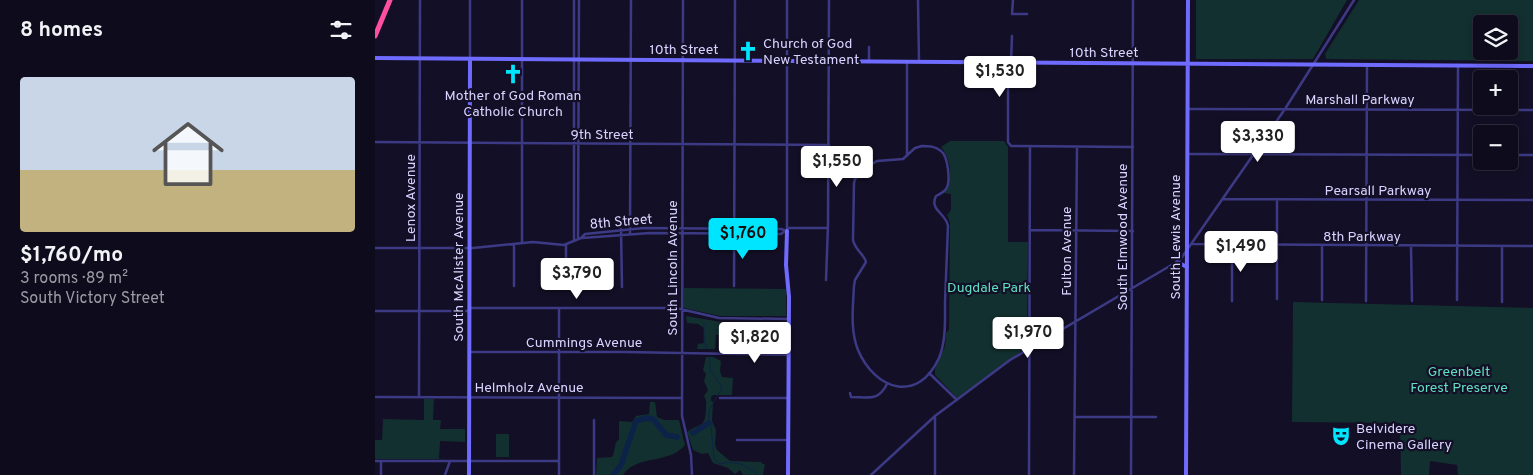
<!DOCTYPE html>
<html lang="en">
<head>
<meta charset="utf-8">
<style>
  :root { --surface:#0e0b1c; --page:#1c1929; --text:#f1f3f6; --muted:#9b9ba3; --line:#2e2b3b; --accent:#00e5ff }
  body { margin:0; font-family:Overpass,sans-serif; background:var(--page); color:var(--text); height:100vh; display:flex; flex-direction:column; font-size:19px; white-space:nowrap }
  * { box-sizing:border-box; margin:0 }
  p { font-size:16px; color:var(--muted) }
  .icon { flex:none; width:28px; height:28px; fill:none; stroke:currentColor; stroke-width:2; stroke-linecap:round; stroke-linejoin:round }
  .map { position:relative; flex:1; overflow:hidden }
  .sheet { display:flex; flex-direction:column; background:var(--surface); width:375px }
  .sheet>* { flex:none }
  .tools { position:absolute; left:1098px; top:15px; display:grid; gap:10px }
  .tools a { display:grid; place-items:center; width:45px; height:45px; border-radius:5px; background:var(--surface); box-shadow:0 2px 8px #0003,0 0 0 1px var(--line); font-size:25px }
  .price { position:absolute; translate:-50% -42px; padding:0 11px; border-radius:5px; background:#fff; color:#222; font-size:16px; line-height:32px; filter:drop-shadow(0 1px 2px #0008) }
  .price::after { content:''; position:absolute; left:50%; top:30px; width:15px; height:11px; margin-left:-8px; background:inherit; clip-path:polygon(0 0,100% 0,50% 100%) }
  .price.active { background:var(--accent); color:#111 }
  ul { padding:0; list-style:none }
  li { display:grid; align-content:center; gap:10px; height:265px; padding:0 20px }
  li span { display:grid; place-items:center; height:155px; border-radius:5px; color:#555 }
  li>.icon { margin-inline-start:auto }
  span .icon { width:90px; height:90px; fill:#fffc; stroke-width:1 }
  li b { font-size:21px }
  h2 { display:flex; justify-content:space-between; align-items:center; height:60px; padding:0 20px; font-size:21px }
  main { display:flex; flex:1; min-height:0 }
  .map>svg:first-child { display:block }
  .green { fill:#12302f; fill-rule:evenodd }
  .lines { fill:none; stroke-linecap:round; stroke-linejoin:round }
  .stream { stroke:#0c2248; stroke-width:1 }
  .river { stroke:#0c2248; stroke-width:5.5 }
  .street { stroke:#3d3a85; stroke-width:2.5 }
  .secondary { stroke:#6f6bff; stroke-width:4 }
  .highway { stroke:#ff4fa3; stroke-width:5 }
  .labels { text-anchor:middle; stroke-width:4.5; stroke-linejoin:round; paint-order:stroke }
  .poi-label { font-size:14px; fill:#d9d4ff; stroke:#130f26; text-anchor:start }
  .street-label { font-size:14px; fill:#d9d4ff; stroke:#130f26 }
  .park-label { font-size:14px; fill:#5fe0c0; stroke:#130f26 }
</style>
</head>
<body>
<main>
<section class="sheet">
<h2>8 homes<svg class="icon" aria-label="filters" viewBox="0 0 24 24"><path d="M4 7h16M4 17h16"/><circle cx="9" cy="7" r="2"/><circle cx="15" cy="17" r="2"/></svg></h2>
<ul>
<li><span style="background:linear-gradient(#c9d6e8 60%,#c2b280 0)"><svg class="icon" aria-label="home" viewBox="0 0 24 24"><path d="M3 11l9-7 9 7M6 9v11h12V9"/></svg></span><div><b>$1,760/mo</b><p>3 rooms · 89 m²</p><p>South Victory Street</p></div></li>
</ul>
</section>
<div class="map">
<svg width="1158" height="475" viewBox="0 0 1158 475">
  <rect width="100%" height="100%" fill="#130f26"/>
  <!-- green -->
  <path class="green" d="M821 0H972L938 59H821Z
    M984 0H1158V61L951 59 950 54ZM1106 24H1134V51H1106Z
    M575 141H629L633 147V242H653L652 347 582 398 560 375V369L570 346 571 333 574 330 575 222 572 215 576 210V194L569 193C578 179 577 160 566 147Z
    M309 288 411 289V316H345L309 308Z
    M918 302 1158 308V475H1083L1082 465 1055 461 1054 475H1026L1025 423 917 422Z
    M311 316 352 323 353 335H341L340 349H322L323 344 329 343V328L323 324 312 323Z
    M331 357H338L346 361 345 371 347 377 358 378 357 395H338L336 397V401L338 402 337 421 341 430 340 445 342 450 355 461 387 462V464H390L388 475H368L365 470 360 474 353 468 338 463 333 453 327 454 318 450 312 432C326 422 330 429 331 408 331 403 332 401 329 396L333 390 329 381 331 374 328 370Z
    M49 399H59L58 420H66L65 429H90V442L65 441 64 459H0V440H7L8 419 49 420Z
    M275 402H280L282 417 289 420H304L310 445C293 465 262 454 248 475H221L222 458 237 457C241 450 238 444 244 439V421L257 422 261 416 274 414Z
    M121 434H134V457H121Z"/>
  <g class="lines">
    <!-- stream -->
    <path class="stream" d="M329 323V341L332 349
      M335 357V370L347 387C342 400 328 411 336 426L339 459 345 464C359 460 373 465 383 475"/>
    <!-- river -->
    <path class="river" d="M318 433 334 423
      M238 475 246 465 261 421 272 418 278 419 291 435 302 437"/>
    <!-- street -->
    <path class="street" d="M308 0 307 416 316 455 317 475
      M543 0 544 62
      M638 0 637 14H652
      M95 58V0
      M494 62V47
      M633 63V142L636 146 758 147
      M636 63 637 36
      M812 109 1158 110
      M0 142 454 145
      M547 146C554 146 560 146 566 151 573 156 576 182 571 189 569 192 565 194 561 196 554 210 571 213 573 226 572 251 571 276 570 302 570 321 571 341 564 358 543 404 500 390 483 350 475 330 478 307 479 286L480 280 491 262C489 254 480 250 478 240L479 183 480 179 495 165 502 161 528 159 540 148Z
      M812 154 1106 155
      M532 155V62
      M1134 155H1158
      M848 199 1158 200
      M412 228H452
      M246 229 247 287
      M655 230 758 231
      M412 231V0
      M255 233 256 0
      M207 238 275 233 406 234 410 231
      M203 239 204 0
      M199 241V0
      M147 243V0
      M817 244 1158 246
      M1036 246 1037 301
      M0 248H98L158 242 189 245 206 238 210 234 269 228 406 229 412 231
      M451 280 453 225 454 0
      M139 286V245
      M191 286V245
      M359 286 360 0
      M902 299V199
      M947 300V246
      M1082 300 1083 65
      M857 301V245
      M991 301 992 65
      M1127 302V246
      M94 308H301L344 318 413 319
      M0 311H94
      M94 352H250L414 355
      M554 373 582 400
      M475 393 476 397C493 397 503 402 512 384
      M0 397 307 398
      M44 397 45 0
      M345 398H414
      M560 417V475
      M700 417H781
      M362 440H413
      M0 461H184
      M6 461V475
      M70 475 75 461
      M184 475V309
      M219 475V420
      M496 475 560 416 635 360 805 260 910 109 979 0
      M654 475 655 147
      M699 475 702 147
      M756 475 758 0"/>
    <!-- secondary -->
    <path class="secondary" d="M0 58 1158 66
      M412 231 411 265 414 297 413 475
      M802 262 812 267
      M94 475 95 59
      M811 475 813 0"/>
    <!-- highway -->
    <path class="highway" d="M0 36 15 0"/>
  </g>
  <!-- icons -->
  <defs>
    <symbol id="church-bare" viewBox="-9 -9 18 18"><path d="M-1.2-6h2.4v3.5h3.3v2.4h-3.3V6h-2.4V-.1h-3.3v-2.4h3.3Z" fill="#00e5ff" stroke="#130f26" stroke-width="2.5" paint-order="stroke"/></symbol>
    <symbol id="theatre-bare" viewBox="-9 -9 18 18"><path d="M-5-5.5Q0-4 5-5.5V0Q5 5 0 6Q-5 5-5 0ZM-3.3-2.5H-1v1.5H-3.3ZM1-2.5H3.3v1.5H1ZM-2.8 1Q0 5.5 2.8 1Z" fill="#00e5ff" stroke="#130f26" stroke-width="2.5" paint-order="stroke"/></symbol>
  </defs>
  <g fill-rule="evenodd">
    <use href="#church-bare" x="359" y="37" width="28" height="28"/>
    <use href="#church-bare" x="124" y="60" width="28" height="28"/>
    <use href="#theatre-bare" x="952" y="422" width="28" height="28"/>
  </g>
  <g class="labels">
    <!-- poi labels -->
    <g class="poi-label">
      <text x="388" y="48">Church of God<tspan x="388" dy="16">New Testament</tspan></text>
      <text x="138" y="100" text-anchor="middle">Mother of God Roman<tspan x="138" dy="16">Catholic Church</tspan></text>
      <text x="981" y="433">Belvidere<tspan x="981" dy="16">Cinema Gallery</tspan></text>
    </g>
    <!-- street labels -->
    <g class="street-label">
      <text x="309" y="54">10th Street</text>
      <text x="729" y="57">10th Street</text>
      <text x="985" y="104">Marshall Parkway</text>
      <text x="227" y="139">9th Street</text>
      <text x="1003" y="195">Pearsall Parkway</text>
      <text transform="translate(35 198) rotate(-90)" y="5">Lenox Avenue</text>
      <text transform="translate(246 221) rotate(-5)" y="5">8th Street</text>
      <text x="987" y="241">8th Parkway</text>
      <text transform="translate(747 237) rotate(-90)" y="5">South Elmwood Avenue</text>
      <text transform="translate(800 237) rotate(-90)" y="5">South Lewis Avenue</text>
      <text transform="translate(691 251) rotate(-90)" y="5">Fulton Avenue</text>
      <text transform="translate(83 267) rotate(-90)" y="5">South McAlister Avenue</text>
      <text transform="translate(297 268) rotate(-90)" y="5">South Lincoln Avenue</text>
      <text x="209" y="347">Cummings Avenue</text>
      <text x="154" y="392">Helmholz Avenue</text>
    </g>
    <!-- park labels -->
    <g class="park-label">
      <text x="614" y="292">Dugdale Park</text>
      <text x="1084" y="376">Greenbelt<tspan x="1084" dy="16">Forest Preserve</tspan></text>
    </g>
  </g>
</svg>
<div class="tools">
<a><svg class="icon" aria-label="layers" viewBox="0 0 24 24"><path d="M12 4l9 5-9 5-9-5zM3 14l9 5 9-5"/></svg></a>
<a>+</a>
<a>−</a>
</div>
<b class="price" style="left:625px;top:98px">$1,530</b>
<b class="price" style="left:883px;top:163px">$3,330</b>
<b class="price" style="left:462px;top:188px">$1,550</b>
<b class="price active" style="left:368px;top:260px">$1,760</b>
<b class="price" style="left:866px;top:273px">$1,490</b>
<b class="price" style="left:202px;top:300px">$3,790</b>
<b class="price" style="left:653px;top:359px">$1,970</b>
<b class="price" style="left:380px;top:364px">$1,820</b>
</div>
</main>
</body>
</html>
